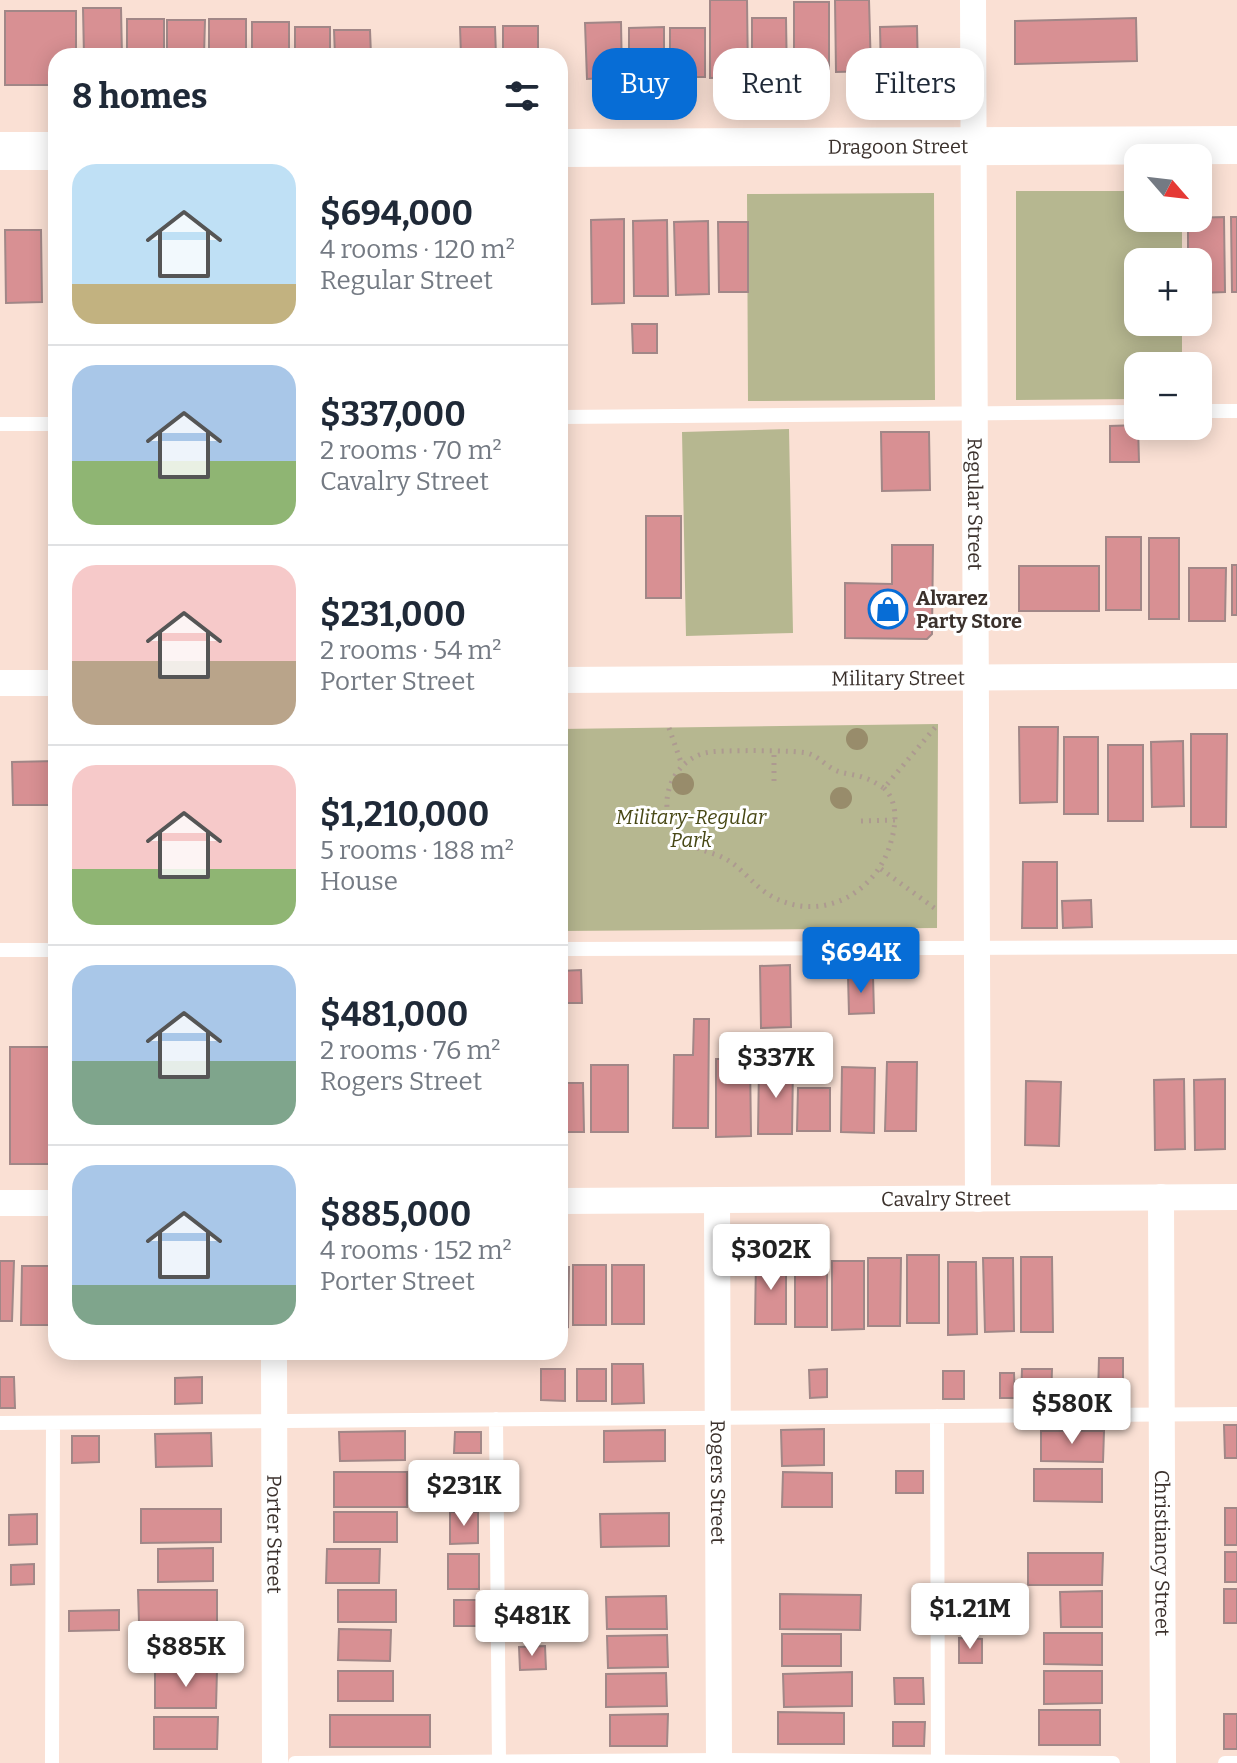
<!DOCTYPE html>
<html lang="en">
<head>
<meta charset="utf-8">
<style>
  :root { --surface:#fff; --page:#f2f2f3; --text:#1f2937; --muted:#747a83; --line:#e0e1e3; --accent:#076dd6 }
  body { margin:0; font-family:Bitter,serif; background:var(--page); color:var(--text); height:100vh; display:flex; flex-direction:column; font-size:30px; white-space:nowrap }
  * { box-sizing:border-box; margin:0 }
  p { font-size:26px; color:var(--muted) }
  .icon { flex:none; width:44px; height:44px; fill:none; stroke:currentColor; stroke-width:2; stroke-linecap:round; stroke-linejoin:round }
  .map { position:relative; flex:1; overflow:hidden }
  .drawer { position:absolute; left:48px; top:48px; width:520px; height:1312px; display:flex; flex-direction:column; background:var(--surface); border-radius:24px; box-shadow:0 4px 20px #0003 }
  .drawer>* { flex:none }
  .banner { position:absolute; left:592px; top:48px; width:524px; height:72px; display:flex; gap:16px }
  .needle { width:52px; rotate:118deg }
  .fabs { position:absolute; left:1124px; top:144px; display:grid; gap:16px }
  .fabs a { display:grid; place-items:center; width:88px; height:88px; border-radius:16px; background:var(--surface); box-shadow:0 4px 20px #0003; font-size:40px }
  .price { position:absolute; translate:-50% -68px; padding:0 18px; border-radius:8px; background:#fff; color:#222; font-size:26px; line-height:52px; filter:drop-shadow(0 2px 4px #0008) }
  .price::after { content:''; position:absolute; left:50%; top:48px; width:24px; height:18px; margin-left:-12px; background:inherit; clip-path:polygon(0 0,100% 0,50% 100%) }
  .price.on { background:var(--accent); color:#fff }
  ul { padding:0; list-style:none }
  li { display:flex; align-items:center; gap:24px; height:200px; padding:0 24px }
  li+li { border-top:2px solid var(--line) }
  li span { display:grid; place-items:center; flex:none; width:224px; height:160px; border-radius:24px; color:#555 }
  li>.icon { margin-inline-start:auto }
  span .icon { width:96px; height:96px; fill:#fffc; stroke-width:1 }
  li b { font-size:34px }
  h2 { display:flex; justify-content:space-between; align-items:center; height:96px; padding:0 24px; font-size:34px }
  .pill { padding:0 28px; border-radius:24px; background:var(--surface); box-shadow:0 4px 20px #0003; font-size:28px; line-height:72px }
  .pill.on { background:var(--accent); color:#fff }
  .map>svg:first-child { display:block }
  .green { fill:#b6b790 }
  .building { fill:#d89093; stroke:#a18787; stroke-width:2 }
  .lines { fill:none; stroke-linecap:round; stroke-linejoin:round }
  .path { stroke:#ad9a90; stroke-width:5; stroke-dasharray:2 6; stroke-linecap:butt }
  .lane { stroke:#fff; stroke-width:14 }
  .street { stroke:#fff; stroke-width:26 }
  .secondary { stroke:#fff; stroke-width:38 }
  .tree { fill:#988c6b }
  .labels { text-anchor:middle; stroke-width:6; stroke-linejoin:round; paint-order:stroke }
  .street-label { font-size:20px; fill:#3b312c; stroke:#fff }
  .poi-label { font-size:20px; font-weight:bold; fill:#3b312c; stroke:#fff; text-anchor:start }
  .park-label { font-size:20px; font-style:italic; fill:#484815; stroke:#fff }
</style>
</head>
<body>
<div class="map">
<svg width="1237" height="1763" viewBox="0 0 1237 1763">
  <rect width="100%" height="100%" fill="#fae0d4"/>
  <!-- green -->
  <path class="green" d="M1016 191H1138V218H1182V262H1138V322H1182V366H1138V399L1016 400Z
    M934 193 935 400 748 401 747 194Z
    M789 429 793 633 686 636 682 432Z
    M938 724 937 928 560 931V729Z"/>
  <!-- building -->
  <path class="building" d="M710 0H747L748 77 710 78Z
    M835 0H869L871 71 836 72Z
    M794 2H829V69H794Z
    M83 8H121L122 56H84Z
    M5 11H76V56H56V85H5Z
    M752 18H786L787 81 752 82Z
    M1136 18 1137 61 1015 64V21Z
    M127 19H164V56H127Z
    M209 19H246V56H209Z
    M167 20H205L204 56H167Z
    M252 22H289V56H252Z
    M621 22 622 77 587 79 585 23Z
    M503 26H538V56H503Z
    M917 26 918 74H881L880 27Z
    M295 27H330V56H295Z
    M460 27H495L496 56H461Z
    M664 27V77H629V28Z
    M670 28H705V77H670Z
    M334 30H370L371 56H335Z
    M1224 217 1225 292 1198 293V262H1188V218Z
    M1231 217H1237V292H1232Z
    M624 219V303L592 304 591 220Z
    M667 220 668 296H634L633 221Z
    M708 221 709 294 676 295 674 222Z
    M718 222H748V292H719Z
    M56 229V286H51L50 230Z
    M5 230H41L42 302 6 303Z
    M632 324H657V353H633Z
    M1138 425 1139 462H1110V426Z
    M881 432H929L930 490 882 491Z
    M646 516H681V598H646Z
    M1106 537H1141V610H1106Z
    M1149 538H1179V619H1149Z
    M892 545H933L932 634 927 639 845 638V583L892 584Z
    M1232 565H1237V615H1232Z
    M1019 566H1099V611H1019Z
    M1189 568H1226L1225 621H1189Z
    M1019 727H1058L1057 802 1020 803Z
    M1191 734H1227L1226 827H1191Z
    M1064 737H1098V814H1064Z
    M1183 741 1184 806 1152 807 1151 742Z
    M1108 745H1143V821H1108Z
    M56 761V805H13L12 762Z
    M1023 862H1057V928H1022Z
    M1091 900 1092 927 1063 928 1062 901Z
    M790 965 791 1027 761 1028 760 966Z
    M581 970 582 1003H560V971Z
    M848 976H873L874 1013 849 1014Z
    M694 1019H709L708 1128H673L674 1055H693Z
    M10 1047H56V1164H10Z
    M716 1059H750L751 1136 716 1137Z
    M887 1062H917L916 1131H885Z
    M591 1065H628V1132H591Z
    M759 1066H793L792 1134H758Z
    M842 1067 875 1068 874 1133 841 1132Z
    M1184 1079 1185 1149 1155 1150 1154 1080Z
    M1225 1079V1149L1195 1150 1194 1080Z
    M1026 1081 1061 1082 1059 1146 1025 1145Z
    M560 1083H583L584 1132H560Z
    M798 1088H830V1131H797Z
    M907 1255H939V1323H907Z
    M1021 1257H1052L1053 1332H1021Z
    M868 1258H901L900 1326H868Z
    M983 1258H1013L1014 1331 985 1332Z
    M795 1259H827V1327H795Z
    M756 1260H786V1324H755Z
    M0 1261H14L12 1321H0Z
    M832 1261H864V1329L832 1330Z
    M948 1262H976L977 1334 948 1335Z
    M573 1265H606V1325H573Z
    M612 1265H644V1324H612Z
    M22 1266H51V1325H21Z
    M560 1267H569L568 1327 560 1326Z
    M1099 1358H1123V1396H1098Z
    M612 1364H643L644 1403 612 1404Z
    M541 1369H565V1401L541 1400Z
    M577 1369H606V1401H577Z
    M827 1369V1397L810 1398 809 1370Z
    M1022 1369H1052L1051 1401 1021 1400Z
    M943 1371H964V1399H943Z
    M1000 1373H1014L1015 1398H1000Z
    M0 1377H14L15 1408H0Z
    M202 1377V1403L175 1404V1378Z
    M1224 1425H1237V1458H1225Z
    M824 1429V1465L782 1466 781 1430Z
    M665 1430V1461L604 1462V1431Z
    M405 1431V1460L340 1461 339 1432Z
    M1041 1431H1104L1103 1462 1041 1461Z
    M455 1432H481V1453H454Z
    M211 1433 212 1466 156 1467 155 1434Z
    M72 1436H99V1462L72 1463Z
    M1034 1469H1102V1502L1034 1501Z
    M896 1471H923V1493H896Z
    M334 1472H407V1507H334Z
    M783 1472 832 1473V1507H782Z
    M446 1474H479V1507H446Z
    M1225 1508H1237V1545H1225Z
    M141 1509H221V1542L141 1543Z
    M334 1512H397V1542H334Z
    M450 1512H478V1543L450 1544Z
    M669 1513V1546L601 1547 600 1514Z
    M37 1514V1544L9 1545V1515Z
    M213 1548V1581L158 1582V1549Z
    M327 1549H380L379 1583H326Z
    M1225 1552H1237V1582H1225Z
    M1028 1553H1103L1102 1585H1028Z
    M448 1554H479V1589H448Z
    M34 1564V1584L11 1585V1565Z
    M1224 1589H1237V1623H1224Z
    M138 1590H217V1622H139Z
    M338 1590H396V1622H338Z
    M1102 1591V1627H1061L1060 1592Z
    M780 1594 861 1595 860 1630 780 1629Z
    M666 1596 667 1629H607L606 1597Z
    M454 1600H479V1626H454Z
    M542 1601V1628H518L519 1602Z
    M119 1610V1630L69 1631V1611Z
    M339 1629 391 1630 390 1661 338 1660Z
    M150 1630H215V1664H150Z
    M1044 1633H1102V1665L1044 1664Z
    M782 1634H841V1666H782Z
    M667 1635 668 1667 608 1668 607 1636Z
    M959 1638 982 1639V1663H959Z
    M545 1646 546 1669 520 1670 519 1647Z
    M217 1670 216 1708H155V1671Z
    M338 1671H393V1701H338Z
    M1044 1671H1102V1703L1044 1704Z
    M852 1672V1706L784 1707 783 1674Z
    M666 1673 667 1706 606 1707V1674Z
    M894 1678H923L924 1704H895Z
    M1039 1710H1100V1745H1039Z
    M778 1712 844 1713V1744H778Z
    M668 1714 667 1746H610V1715Z
    M1224 1714H1237V1749H1224Z
    M330 1715H430V1747H330Z
    M154 1717H218L217 1749H154Z
    M893 1722H925L924 1746H893Z"/>
  <g class="lines">
    <!-- path -->
    <path class="path" d="M669 728 682 765
      M774 781V752
      M884 788C899 803 896 826 890 845 875 893 823 922 775 898 752 887 742 864 717 855 703 850 690 847 680 836 652 808 672 757 710 752 724 750 795 750 807 753 818 756 824 764 833 769 842 774 853 774 862 777 870 779 877 784 884 788L938 724
      M861 821 895 820
      M881 869 937 910"/>
    <!-- lane -->
    <path class="lane" d="M1198 411H1237
      M560 417 1138 412
      M0 424H56
      M560 949 1237 947
      M0 950H56
      M937 1416 938 1762
      M496 1419 499 1762
      M0 1423 1237 1414
      M52 1763 53 1423
      M295 1763 719 1760 1113 1763
      M1225 1763H1237"/>
    <!-- street -->
    <g class="street">
      <path id="s1" d="M973 0 978 1199"/>
      <path id="s2" d="M560 680 1237 676"/>
      <path d="M0 683H56"/>
      <path id="s3" d="M1161 1197 1163 1763"/>
      <path id="s4" d="M717 1200 719 1763"/>
      <path id="s5" d="M560 1201 1237 1197"/>
      <path d="M0 1203H56"/>
      <path id="s6" d="M274 1352 275 1763"/>
    </g>
    <!-- secondary -->
    <g class="secondary">
      <path id="s7" d="M560 148 1237 145"/>
      <path d="M0 151H56"/>
    </g>
  </g>
  <!-- trees -->
  <g class="tree">
    <circle cx="857" cy="739" r="11"/>
    <circle cx="683" cy="784" r="11"/>
    <circle cx="841" cy="798" r="11"/>
  </g>
  <!-- icons -->
  <defs>
    <symbol id="shop-ring" viewBox="-11 -11 22 22"><circle r="9.5" fill="#fff" stroke="#076dd6" stroke-width="1.5"/><path d="M-5-2.5h2.3a2.7 3.5 0 0 1 5.4 0H5L5.5 6h-11ZM-1.5-2.5h3a1.5 2.3 0 0 0-3 0Z" fill="#076dd6"/></symbol>
  </defs>
  <g fill-rule="evenodd">
    <use href="#shop-ring" x="866" y="587" width="44" height="44"/>
  </g>
  <g class="labels">
    <!-- street labels -->
    <g class="street-label">
      <text dy="7" stroke="none"><textPath href="#s7" startOffset="338">Dragoon Street</textPath></text>
      <text dy="7" stroke="none"><textPath href="#s1" startOffset="504">Regular Street</textPath></text>
      <text dy="7" stroke="none"><textPath href="#s2" startOffset="338">Military Street</textPath></text>
      <text dy="7" stroke="none"><textPath href="#s5" startOffset="386">Cavalry Street</textPath></text>
      <text dy="7" stroke="none"><textPath href="#s4" startOffset="282">Rogers Street</textPath></text>
      <text dy="7" stroke="none"><textPath href="#s6" startOffset="182">Porter Street</textPath></text>
      <text dy="7" stroke="none"><textPath href="#s3" startOffset="356">Christiancy Street</textPath></text>
    </g>
    <!-- poi labels -->
    <g class="poi-label">
      <text x="916" y="605">Alvarez<tspan x="916" dy="23">Party Store</tspan></text>
    </g>
    <!-- park labels -->
    <g class="park-label">
      <text x="691" y="824">Military-Regular<tspan x="691" dy="23">Park</tspan></text>
    </g>
  </g>
</svg>
<div class="fabs">
<a><svg class="needle" viewBox="-14 -14 28 28"><path d="M0-13l5 13h-10z" fill="#e53935"/><path d="M0 13l5-13h-10z" fill="#747a83"/></svg></a>
<a>+</a>
<a>−</a>
</div>
<b class="price on" style="left:861px;top:995px">$694K</b>
<b class="price" style="left:776px;top:1100px">$337K</b>
<b class="price" style="left:771px;top:1292px">$302K</b>
<b class="price" style="left:1072px;top:1446px">$580K</b>
<b class="price" style="left:464px;top:1528px">$231K</b>
<b class="price" style="left:970px;top:1651px">$1.21M</b>
<b class="price" style="left:532px;top:1658px">$481K</b>
<b class="price" style="left:186px;top:1689px">$885K</b>
<div class="banner">
<a class="pill on">Buy</a>
<a class="pill">Rent</a>
<a class="pill">Filters</a>
</div>
<section class="drawer">
<h2>8 homes<svg class="icon" aria-label="filters" viewBox="0 0 24 24"><path d="M4 7h16M4 17h16"/><circle cx="9" cy="7" r="2"/><circle cx="15" cy="17" r="2"/></svg></h2>
<ul>
<li><span style="background:linear-gradient(#bfe0f5 75%,#c2b280 0)"><svg class="icon" aria-label="home" viewBox="0 0 24 24"><path d="M3 11l9-7 9 7M6 9v11h12V9"/></svg></span><div><b>$694,000</b><p>4 rooms · 120 m²</p><p>Regular Street</p></div></li>
<li><span style="background:linear-gradient(#a9c7e8 60%,#8fb573 0)"><svg class="icon" aria-label="home" viewBox="0 0 24 24"><path d="M3 11l9-7 9 7M6 9v11h12V9"/></svg></span><div><b>$337,000</b><p>2 rooms · 70 m²</p><p>Cavalry Street</p></div></li>
<li><span style="background:linear-gradient(#f6c9c9 60%,#b9a48a 0)"><svg class="icon" aria-label="home" viewBox="0 0 24 24"><path d="M3 11l9-7 9 7M6 9v11h12V9"/></svg></span><div><b>$231,000</b><p>2 rooms · 54 m²</p><p>Porter Street</p></div></li>
<li><span style="background:linear-gradient(#f6c9c9 65%,#8fb573 0)"><svg class="icon" aria-label="home" viewBox="0 0 24 24"><path d="M3 11l9-7 9 7M6 9v11h12V9"/></svg></span><div><b>$1,210,000</b><p>5 rooms · 188 m²</p><p>House</p></div></li>
<li><span style="background:linear-gradient(#a9c7e8 60%,#7fa58c 0)"><svg class="icon" aria-label="home" viewBox="0 0 24 24"><path d="M3 11l9-7 9 7M6 9v11h12V9"/></svg></span><div><b>$481,000</b><p>2 rooms · 76 m²</p><p>Rogers Street</p></div></li>
<li><span style="background:linear-gradient(#a9c7e8 75%,#7fa58c 0)"><svg class="icon" aria-label="home" viewBox="0 0 24 24"><path d="M3 11l9-7 9 7M6 9v11h12V9"/></svg></span><div><b>$885,000</b><p>4 rooms · 152 m²</p><p>Porter Street</p></div></li>
</ul>
</section>
</div>
</body>
</html>
